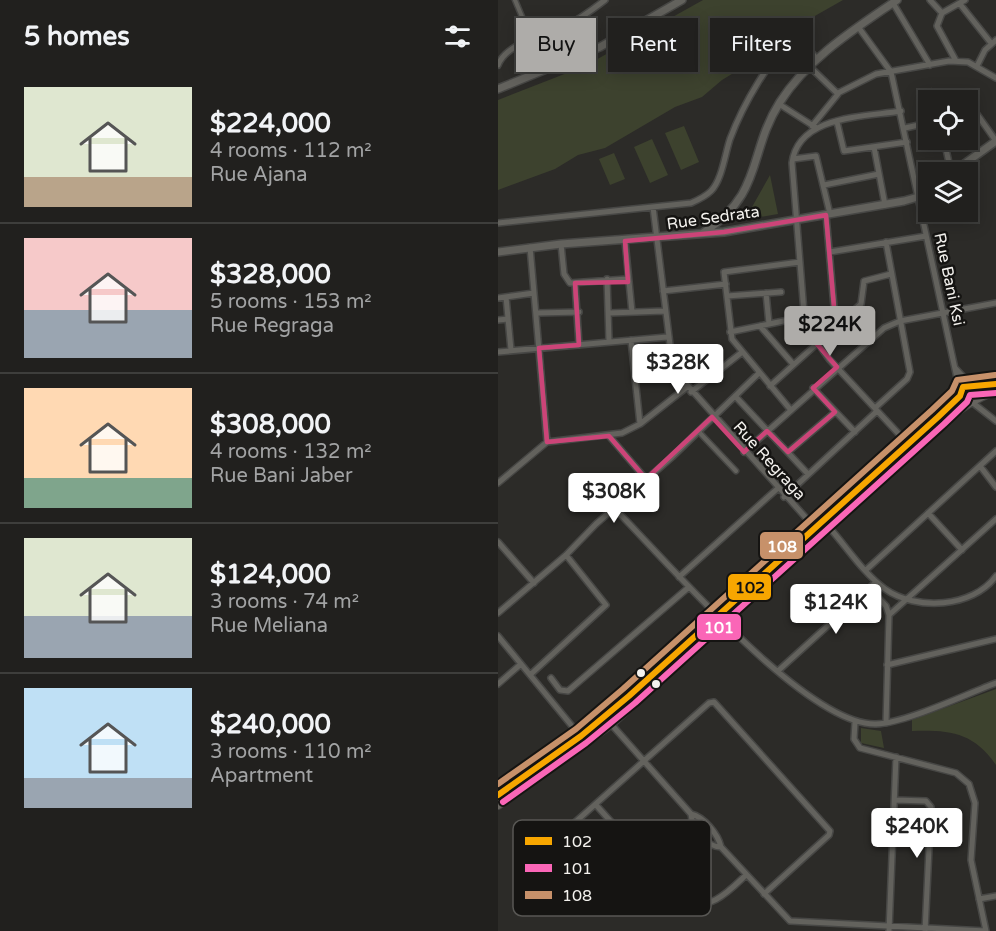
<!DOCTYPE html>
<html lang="en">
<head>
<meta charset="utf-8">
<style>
  :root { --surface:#21201e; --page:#292827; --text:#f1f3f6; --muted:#a2a3a4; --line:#3e3e3c; --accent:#aeaca9 }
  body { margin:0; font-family:"Varela Round",sans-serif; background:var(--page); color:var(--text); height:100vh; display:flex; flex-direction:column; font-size:22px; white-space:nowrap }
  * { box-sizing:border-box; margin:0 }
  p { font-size:20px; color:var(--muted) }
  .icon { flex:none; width:33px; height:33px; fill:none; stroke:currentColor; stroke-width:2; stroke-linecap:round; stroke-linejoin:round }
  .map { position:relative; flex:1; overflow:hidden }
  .panel { display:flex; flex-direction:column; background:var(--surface); width:498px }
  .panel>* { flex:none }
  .banner { position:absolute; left:18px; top:18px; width:390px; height:54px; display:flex; gap:12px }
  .buttons { position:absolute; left:420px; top:90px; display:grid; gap:12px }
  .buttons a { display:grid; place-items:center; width:60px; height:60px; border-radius:0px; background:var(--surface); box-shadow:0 3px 15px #0003,0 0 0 2px var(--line); font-size:30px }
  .price { position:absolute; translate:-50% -51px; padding:0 14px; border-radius:6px; background:#fff; color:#222; font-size:20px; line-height:39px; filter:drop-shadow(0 2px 3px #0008) }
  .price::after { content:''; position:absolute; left:50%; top:36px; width:18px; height:14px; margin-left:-9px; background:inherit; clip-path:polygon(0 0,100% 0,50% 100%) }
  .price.selected { background:var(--accent); color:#111 }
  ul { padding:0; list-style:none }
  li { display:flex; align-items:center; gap:18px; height:150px; padding:0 24px }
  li+li { border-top:2px solid var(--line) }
  li span { display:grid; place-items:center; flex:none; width:168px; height:120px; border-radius:0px; color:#555 }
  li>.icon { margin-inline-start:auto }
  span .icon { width:72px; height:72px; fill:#fffc; stroke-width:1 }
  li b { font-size:26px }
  h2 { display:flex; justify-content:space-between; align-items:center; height:72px; padding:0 24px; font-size:26px }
  .chip { padding:0 21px; border-radius:0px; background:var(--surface); box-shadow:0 3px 15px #0003,0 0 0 2px var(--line); font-size:21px; line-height:54px }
  .chip.selected { background:var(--accent); color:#111 }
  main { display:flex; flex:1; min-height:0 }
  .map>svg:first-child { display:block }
  .green { fill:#3d422e }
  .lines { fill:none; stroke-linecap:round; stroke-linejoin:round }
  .pedestrian-casing { stroke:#474745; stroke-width:7 }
  .minor-casing { stroke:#474745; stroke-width:8 }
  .tertiary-casing { stroke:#474745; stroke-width:10 }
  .secondary-casing { stroke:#474745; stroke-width:10 }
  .pedestrian { stroke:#63625d; stroke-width:4 }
  .minor { stroke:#63625d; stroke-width:5 }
  .tertiary { stroke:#63625d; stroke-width:7 }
  .secondary { stroke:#67645f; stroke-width:8 }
  .bus-1-casing { stroke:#151412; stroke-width:10 }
  .bus-2-casing { stroke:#151412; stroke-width:10 }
  .bus-3-casing { stroke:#151412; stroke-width:10 }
  .bus-1 { stroke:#f7a600; stroke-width:6 }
  .bus-2 { stroke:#fa66b7; stroke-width:6 }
  .bus-3 { stroke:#c7916a; stroke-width:6 }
  .marked { fill:none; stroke:#cc4478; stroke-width:4.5; stroke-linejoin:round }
  .bus-dot { fill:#f4f2ee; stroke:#151412; stroke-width:2 }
  .labels { text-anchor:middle; stroke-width:5; stroke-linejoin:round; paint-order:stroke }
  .street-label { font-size:16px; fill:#f4f2ee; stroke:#151412 }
  .key { fill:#151412; stroke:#585754; stroke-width:1.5 }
  .key-label { font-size:16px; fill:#f4f2ee }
  .line-badge { stroke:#151412; stroke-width:2 }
  .badge-label { font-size:16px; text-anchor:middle; font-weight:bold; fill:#fff }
  .pale-badge-label { font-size:16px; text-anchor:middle; font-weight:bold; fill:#111 }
</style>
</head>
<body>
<main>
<section class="panel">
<h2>5 homes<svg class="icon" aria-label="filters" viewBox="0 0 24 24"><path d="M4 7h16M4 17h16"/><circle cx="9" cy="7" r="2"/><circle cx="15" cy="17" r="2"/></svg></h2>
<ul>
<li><span style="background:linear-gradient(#dfe7d0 75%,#b9a48a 0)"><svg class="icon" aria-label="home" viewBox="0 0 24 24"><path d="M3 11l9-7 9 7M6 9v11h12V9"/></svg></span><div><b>$224,000</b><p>4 rooms · 112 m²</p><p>Rue Ajana</p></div></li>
<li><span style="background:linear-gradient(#f6c9c9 60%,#9aa5b1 0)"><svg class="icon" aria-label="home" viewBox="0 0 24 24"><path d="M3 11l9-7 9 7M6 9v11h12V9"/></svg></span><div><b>$328,000</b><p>5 rooms · 153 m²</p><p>Rue Regraga</p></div></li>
<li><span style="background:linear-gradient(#ffd9b3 75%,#7fa58c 0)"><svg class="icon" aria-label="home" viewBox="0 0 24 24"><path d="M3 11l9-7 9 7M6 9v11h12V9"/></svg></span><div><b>$308,000</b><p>4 rooms · 132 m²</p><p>Rue Bani Jaber</p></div></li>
<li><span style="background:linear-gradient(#dfe7d0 65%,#9aa5b1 0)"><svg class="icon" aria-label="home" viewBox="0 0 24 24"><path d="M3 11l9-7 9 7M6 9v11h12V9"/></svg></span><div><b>$124,000</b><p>3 rooms · 74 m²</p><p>Rue Meliana</p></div></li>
<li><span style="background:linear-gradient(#bfe0f5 75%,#9aa5b1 0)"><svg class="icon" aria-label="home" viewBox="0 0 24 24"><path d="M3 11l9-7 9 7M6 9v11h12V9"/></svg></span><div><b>$240,000</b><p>3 rooms · 110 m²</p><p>Apartment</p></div></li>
</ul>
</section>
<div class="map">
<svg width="498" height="931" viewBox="0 0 498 931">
  <rect width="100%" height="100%" fill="#2c2b28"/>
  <!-- green -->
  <path class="green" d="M205 0H345L271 42 247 66 224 80 204 97 177 107 107 148 80 155 57 169 0 190V100L87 66Z
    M186 126 201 162 183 170 167 133Z
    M154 139 170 175 152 183 136 147Z
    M116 153 127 179 112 185 101 159Z
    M272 175 280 214 250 219V214Z
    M498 689V765C475 732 452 730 414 731V720Z
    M363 728 383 731 386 748 363 743Z"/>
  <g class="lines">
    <defs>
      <path id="pedestrian" d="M17 0 30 31
        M201 432 238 471"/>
      <path id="minor" d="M432 0 444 13 467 0
        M395 3 432 65
        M462 4 493 43
        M444 13 439 26 458 61
        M361 28 393 72 462 392
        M0 65C9 42 48 36 68 26 82 19 94 10 107 0
        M311 66 340 94 314 126
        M479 66 487 50 498 40
        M433 92 436 100
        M340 93 378 74 451 61 470 62 498 78
        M460 100 465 97 468 100
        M281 104 317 127
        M470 105 476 110 498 141
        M403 111C367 117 300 115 294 163L307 325 331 359 412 446
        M339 122 346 151 409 142
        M407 128 430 123
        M446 140 453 172
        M376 147 387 205
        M295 159 318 156 332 214
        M326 185 381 174
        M155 207 175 369 317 528
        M328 215 336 307 344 319
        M0 223 193 203C200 200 208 196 213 191 224 180 227 154 232 139 241 115 275 44 303 40L319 59
        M127 241 134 312
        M63 244 66 274 72 283 129 279
        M32 247 49 442
        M332 252 428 236
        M109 279 111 341
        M77 283 81 345
        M165 291 228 284
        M229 296 283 292
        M8 297 13 350
        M0 298 36 293
        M39 313 81 312
        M111 313 166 311
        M0 320 10 319
        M271 324 305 317
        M262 326 295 364
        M232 332 271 324 268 293
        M133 340 142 424
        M0 352 169 337
        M457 368 472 384
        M272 386 363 304 366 281 393 274
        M315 388 357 432
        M193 392 243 353
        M237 396 310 474
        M475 403 498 421
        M377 408 409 379 412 372 388 242
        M292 409 234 339 226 272 302 262
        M111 436 148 479
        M246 452 386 328 402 321 498 303
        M290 452 337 412
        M482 466 498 487
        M0 483 49 442 124 433 142 424 189 387
        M286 497 379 411
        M116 508C167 559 308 726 378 724 408 723 468 694 498 683
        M430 513 464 550
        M330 526C348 546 365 573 387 589 418 611 475 608 498 576
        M0 542 36 583
        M368 570 498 451
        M181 577 279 489
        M371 588 388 606 391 615 388 723
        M0 613 68 555 98 524 174 457 261 373
        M391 615 498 519
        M0 636 83 737
        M389 665 498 639
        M281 670 378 582
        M32 675 108 605 68 555
        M53 678 62 690 70 691 191 587
        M0 684 23 664
        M113 724 193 814C206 817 220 834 223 847L292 921 488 931 473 860 477 803 471 784 458 773 362 748 356 739 357 722
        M397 800 428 801 433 807 427 931
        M98 805 185 902C213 911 230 892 248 875
        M193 814C194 828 208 847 223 847
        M47 849 211 703 216 702 332 831 331 835 266 894
        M70 862 80 873 87 874 128 839
        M481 899 498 896
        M391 931 398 757"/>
      <path id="tertiary" d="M0 89 102 47 184 0
        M455 172 498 141
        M205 233C267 192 249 154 282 102 310 58 357 29 399 0
        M0 252 63 244 226 232 406 201 420 197 430 190"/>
      <path id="secondary" d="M0 795 83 736 131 696 440 417 462 396 465 387 498 384
        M0 805 113 724 450 418C464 406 481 397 498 390"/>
    </defs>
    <!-- pedestrian casing -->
    <use href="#pedestrian" class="pedestrian-casing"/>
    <!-- minor casing -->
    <use href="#minor" class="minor-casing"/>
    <!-- tertiary casing -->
    <use href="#tertiary" class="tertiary-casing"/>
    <!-- secondary casing -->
    <use href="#secondary" class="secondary-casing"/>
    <!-- pedestrian -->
    <use href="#pedestrian" class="pedestrian"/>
    <!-- minor -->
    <use href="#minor" class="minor"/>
    <!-- tertiary -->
    <use href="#tertiary" class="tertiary"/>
    <!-- secondary -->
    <use href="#secondary" class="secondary"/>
    <defs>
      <path id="bus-1" d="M0 795 83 736 131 696 440 417 462 396 465 387 498 384"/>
      <path id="bus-2" d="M5 802 88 743 137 703 446 424 469 402 472 395 498 393"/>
      <path id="bus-3" d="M0 784 78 729 125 689 434 410 454 391 459 380 497 375"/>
    </defs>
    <!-- bus-1 casing -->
    <use href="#bus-1" class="bus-1-casing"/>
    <!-- bus-2 casing -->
    <use href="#bus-2" class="bus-2-casing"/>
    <!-- bus-3 casing -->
    <use href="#bus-3" class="bus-3-casing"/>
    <!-- bus-1 -->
    <use href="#bus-1" class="bus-1"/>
    <!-- bus-2 -->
    <use href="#bus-2" class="bus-2"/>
    <!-- bus-3 -->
    <use href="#bus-3" class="bus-3"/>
  </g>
  <!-- marked area -->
  <path class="marked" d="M328 215 336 307 344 319 318 343 339 367 315 388 337 412 290 452 269 431 246 452 214 417 148 479 111 436 49 442 41 348 81 345 77 283 130 282 127 241 226 232Z"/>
  <!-- markers -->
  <g class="bus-dot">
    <circle cx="143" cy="673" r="5"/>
    <circle cx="158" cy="684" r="5"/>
  </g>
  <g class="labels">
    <!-- street labels -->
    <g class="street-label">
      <text transform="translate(215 217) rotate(-8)" y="6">Rue Sedrata</text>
      <text transform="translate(452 279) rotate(78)" y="6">Rue Bani Ksi</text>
      <text transform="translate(272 460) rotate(48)" y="6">Rue Regraga</text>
    </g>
  </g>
  <!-- legend -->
  <rect x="15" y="820" width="198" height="96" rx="9" class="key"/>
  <rect x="27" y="837" width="27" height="8" fill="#f7a600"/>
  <rect x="27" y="864" width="27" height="8" fill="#fa66b7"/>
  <rect x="27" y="891" width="27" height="8" fill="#c7916a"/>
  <g class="key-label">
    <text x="64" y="847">102</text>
    <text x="64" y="874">101</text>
    <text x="64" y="901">108</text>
  </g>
  <g class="line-badge">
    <rect x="261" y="531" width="45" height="29" rx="6" fill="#c7916a"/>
    <rect x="229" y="573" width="45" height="28" rx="6" fill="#f7a600"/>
    <rect x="198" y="613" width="46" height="28" rx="6" fill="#fa66b7"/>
  </g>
  <g class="badge-label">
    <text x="284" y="552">108</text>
    <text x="221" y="633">101</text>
  </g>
  <g class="pale-badge-label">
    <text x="252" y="593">102</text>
  </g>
</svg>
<div class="buttons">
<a><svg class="icon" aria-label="locate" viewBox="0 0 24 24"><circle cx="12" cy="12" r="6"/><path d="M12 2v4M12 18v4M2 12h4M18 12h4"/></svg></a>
<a><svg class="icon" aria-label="layers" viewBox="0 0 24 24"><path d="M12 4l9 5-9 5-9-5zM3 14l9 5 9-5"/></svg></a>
</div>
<b class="price selected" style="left:332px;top:357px">$224K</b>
<b class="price" style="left:180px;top:395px">$328K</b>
<b class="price" style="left:116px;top:524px">$308K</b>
<b class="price" style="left:338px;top:635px">$124K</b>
<b class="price" style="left:419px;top:859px">$240K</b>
<div class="banner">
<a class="chip selected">Buy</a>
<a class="chip">Rent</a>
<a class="chip">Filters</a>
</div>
</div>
</main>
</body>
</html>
